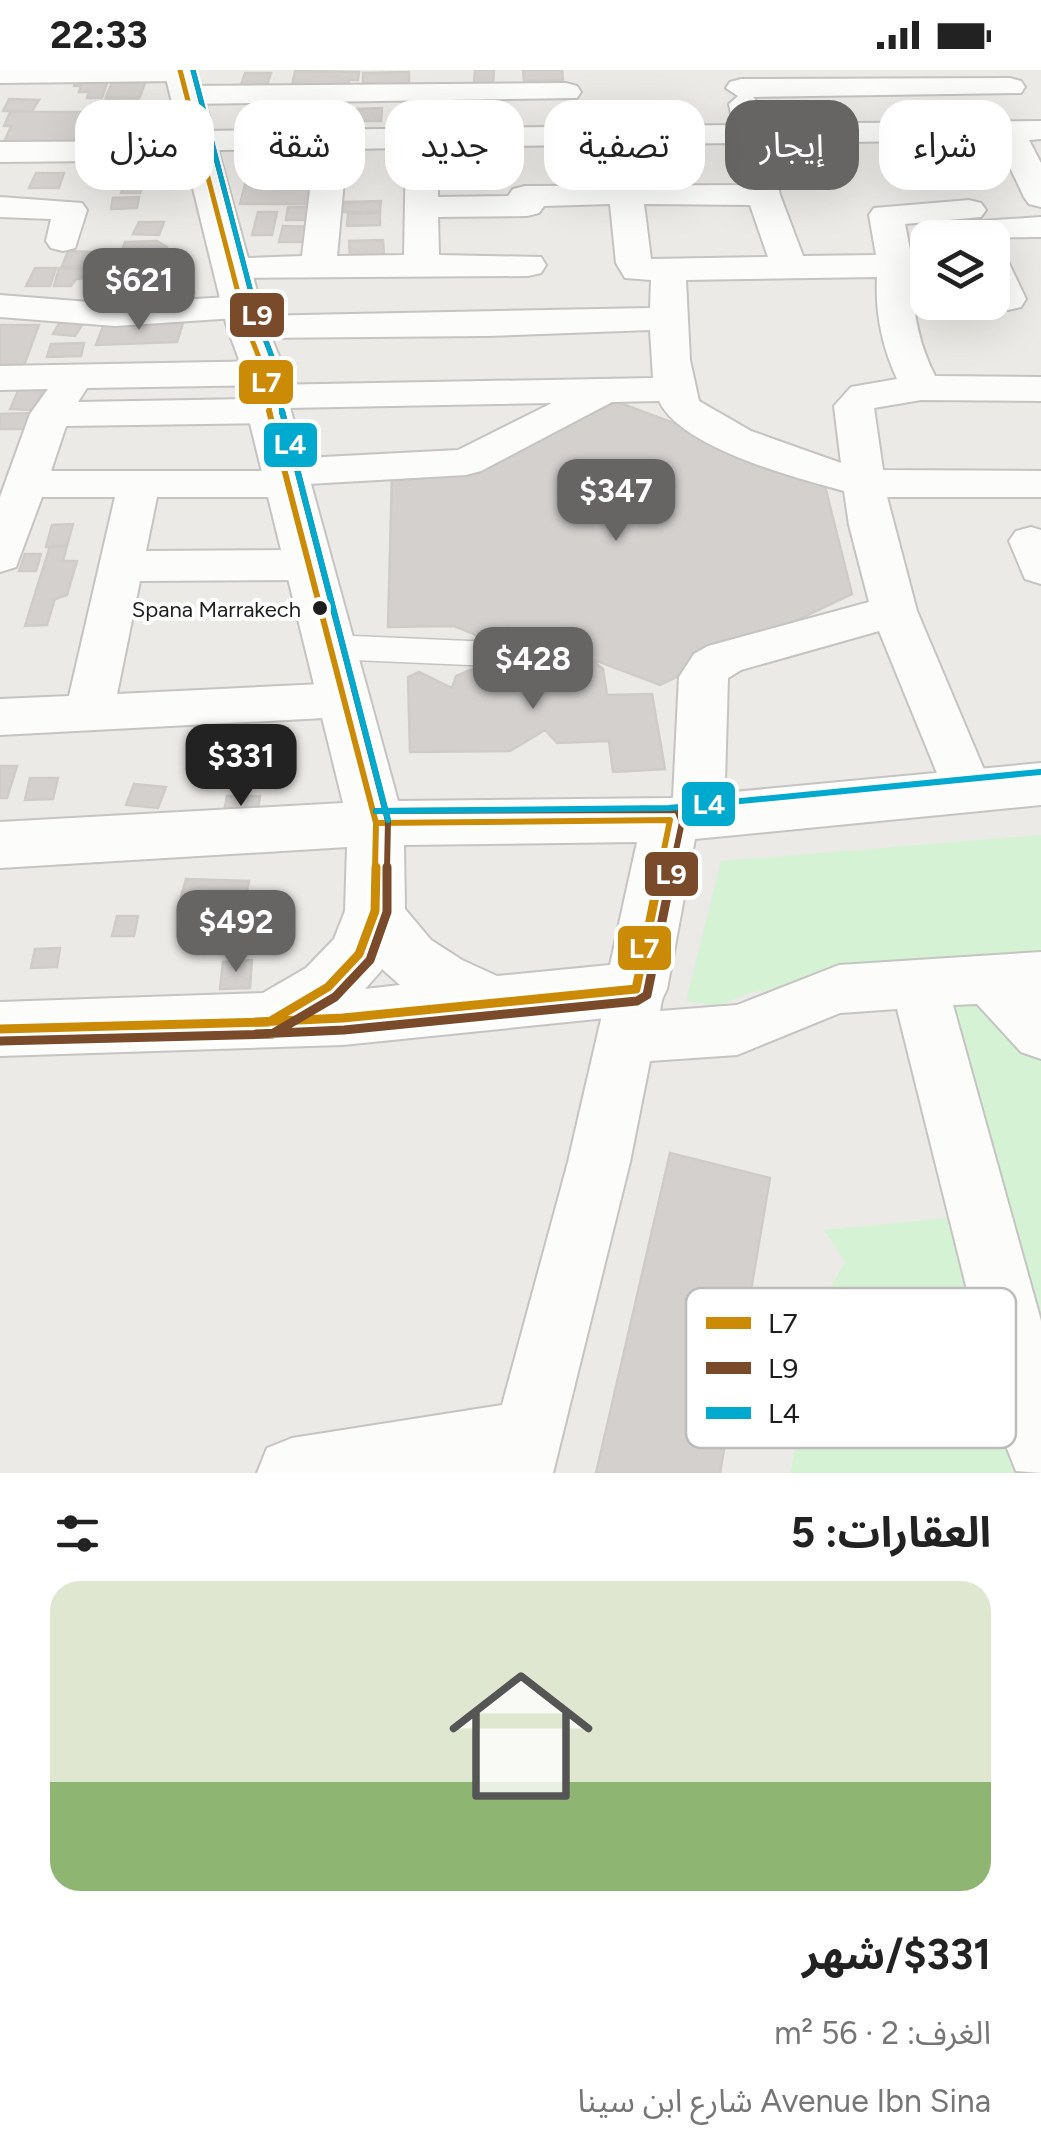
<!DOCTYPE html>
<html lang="ar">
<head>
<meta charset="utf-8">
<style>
  :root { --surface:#fff; --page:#f6f6f6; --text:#222; --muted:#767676; --accent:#666564 }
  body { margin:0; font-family:Figtree,"Noto Sans Arabic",sans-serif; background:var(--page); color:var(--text); direction:rtl; height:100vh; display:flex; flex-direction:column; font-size:38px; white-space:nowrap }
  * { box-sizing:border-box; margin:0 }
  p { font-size:32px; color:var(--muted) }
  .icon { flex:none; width:55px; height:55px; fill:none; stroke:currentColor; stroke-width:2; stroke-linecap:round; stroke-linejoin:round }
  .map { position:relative; height:1403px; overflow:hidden; direction:ltr }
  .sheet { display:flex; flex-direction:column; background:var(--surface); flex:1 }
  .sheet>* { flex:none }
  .hud { position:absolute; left:30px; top:30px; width:982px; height:90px; direction:rtl; display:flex; gap:20px }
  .fabs { position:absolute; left:910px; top:150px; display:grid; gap:20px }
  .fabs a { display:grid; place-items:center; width:100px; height:100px; border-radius:20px; background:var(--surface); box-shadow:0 10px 40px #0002; font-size:50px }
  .price { position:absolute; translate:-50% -85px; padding:0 22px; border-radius:20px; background:var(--accent); color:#fff; font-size:32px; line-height:65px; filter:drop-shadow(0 2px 5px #0008) }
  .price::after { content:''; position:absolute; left:50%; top:60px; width:30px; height:22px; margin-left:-15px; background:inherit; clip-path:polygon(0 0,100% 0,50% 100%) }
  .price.current { background:#222; color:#fff }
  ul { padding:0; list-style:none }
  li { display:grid; align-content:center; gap:20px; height:530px; padding:0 50px }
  li span { display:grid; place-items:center; height:310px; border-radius:30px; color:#555 }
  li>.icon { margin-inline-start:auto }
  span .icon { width:180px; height:180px; fill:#fffc; stroke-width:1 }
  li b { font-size:42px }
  h2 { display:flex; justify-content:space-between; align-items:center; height:120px; padding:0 50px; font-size:42px }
  .chip { padding:0 35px; border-radius:30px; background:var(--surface); box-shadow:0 10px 40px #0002; font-size:35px; line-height:90px }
  .chip.current { background:var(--accent); color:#fff }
  .status { display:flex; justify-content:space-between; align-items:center; height:70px; padding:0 50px; background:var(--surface); direction:ltr }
  .status svg { height:28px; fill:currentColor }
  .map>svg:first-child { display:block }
  .park { fill:#d5f2d4 }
  .building { fill:#d3d0ce; stroke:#cfccc8; stroke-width:2.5 }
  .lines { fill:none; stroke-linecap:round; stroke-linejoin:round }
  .pedestrian-casing { stroke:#c5c4c3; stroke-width:3 }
  .minor-casing { stroke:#c5c4c3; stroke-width:4 }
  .tertiary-casing { stroke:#c5c4c3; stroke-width:4 }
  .pedestrian { fill:#fcfcfb; fill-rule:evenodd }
  .minor { fill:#fcfcfb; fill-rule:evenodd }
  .tertiary { fill:#fcfcfb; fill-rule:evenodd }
  .bus-1-far2-casing { stroke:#fff; stroke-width:10 }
  .bus-1-far1-casing { stroke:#fff; stroke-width:12 }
  .bus-1-casing { stroke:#fff; stroke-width:16 }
  .bus-2-far2-casing { stroke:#fff; stroke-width:10 }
  .bus-2-far1-casing { stroke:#fff; stroke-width:12 }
  .bus-2-casing { stroke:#fff; stroke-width:16 }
  .bus-3-far1-casing { stroke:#fff; stroke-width:10 }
  .bus-3-casing { stroke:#fff; stroke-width:12 }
  .bus-1-far2 { stroke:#cc8b06; stroke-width:5 }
  .bus-1-far1 { stroke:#cc8b06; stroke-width:6 }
  .bus-1 { stroke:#cc8b06; stroke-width:9 }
  .bus-2-far2 { stroke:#7a4b2a; stroke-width:5 }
  .bus-2-far1 { stroke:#7a4b2a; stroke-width:6 }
  .bus-2 { stroke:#7a4b2a; stroke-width:9 }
  .bus-3-far1 { stroke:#00a9ce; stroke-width:5 }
  .bus-3 { stroke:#00a9ce; stroke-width:6 }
  .bus-dot { fill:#1e1e1e; stroke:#fff; stroke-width:4 }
  .labels { text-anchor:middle; stroke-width:8; stroke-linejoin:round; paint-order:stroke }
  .bus-label { font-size:22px; fill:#1e1e1e; stroke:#fff; text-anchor:end }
  .key { fill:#fff; stroke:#bcbcbc; stroke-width:2.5 }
  .key-label { font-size:28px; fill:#1e1e1e }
  .line-badge { stroke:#fff; stroke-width:4 }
  .badge-label { font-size:28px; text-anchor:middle; font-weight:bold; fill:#fff }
</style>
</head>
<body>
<div class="status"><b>22:33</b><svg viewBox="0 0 49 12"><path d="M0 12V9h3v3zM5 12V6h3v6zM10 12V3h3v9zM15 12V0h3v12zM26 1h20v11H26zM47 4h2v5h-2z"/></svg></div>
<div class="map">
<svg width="1041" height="1403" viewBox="0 0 1041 1403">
  <rect width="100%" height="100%" fill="#eceae7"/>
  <!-- park -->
  <path class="park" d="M1041 765V1403H791L813 1248 845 1192 824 1160 959 1147 900 933 795 915 749 923 718 936 686 931 721 791Z"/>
  <!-- building -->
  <path class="building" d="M475 0H494L493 13H474Z
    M523 0H562L563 10 524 11Z
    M295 1 359 2 358 10H349L348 16H292Z
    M409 2V13L363 14V3Z
    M245 3H271L267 15H241Z
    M76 10H108L102 28H87L89 22H79L81 16H74Z
    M113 10H146L140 27H106Z
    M106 28H139L134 42H88L92 34H104Z
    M9 29 39 30 32 41H3Z
    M281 33 313 34 310 46 278 45Z
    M382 38 381 51H355L357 39Z
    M499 38 502 52 477 54 474 39Z
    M10 42H84L73 72H4L11 56H4Z
    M36 103H64L59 118H29Z
    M248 103H327L322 134H240Z
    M127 108 145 109 140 123H121Z
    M139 127 137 138 111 139 113 128Z
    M381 131 380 141 342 142 344 132Z
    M288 137H321L320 150H286Z
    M258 142H277L272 165H252Z
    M380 143V155L347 156 348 144Z
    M139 152H164L159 165 133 164Z
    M283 156 318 157 315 172H279Z
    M383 170 384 184 350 186 349 171Z
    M157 171 167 177 162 196 151 195 150 190 119 189 125 172Z
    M68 181 90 182 85 197 62 196Z
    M35 198H56L50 216H26Z
    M59 198 84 199 89 201 86 208 76 209 71 216H54Z
    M114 204 174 207 168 240 104 241Z
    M61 250 84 252 75 266 53 264Z
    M105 251 183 253 177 272 96 275Z
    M0 255H39L23 298H0Z
    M84 273 81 286 47 287 51 274Z
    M19 319H43L34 340 10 339Z
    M617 332 823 408 852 524 660 615 507 557 491 571 454 556 388 557 392 402 461 396Z
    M30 343 25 359H0V344Z
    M73 454 67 476 46 477 52 455Z
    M50 476H67L63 491H77L67 525 55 529 47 555 25 556Z
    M25 484H41L36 501H19Z
    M586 585 603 599 607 625 652 624 665 699 613 702 609 671 557 673 545 660 510 681 410 682 408 607 419 602 452 618 456 606 494 590 502 591 508 606 536 600V590H566L569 596Z
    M0 696H17L7 728H0Z
    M30 708H58L53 729 25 730Z
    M134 714 166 717 158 738 126 735Z
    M227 726H260L256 752H222Z
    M186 809 249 811 245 829 181 827Z
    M117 846H138L134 866H112Z
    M60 878 57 897 31 898 35 879Z
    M252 890 250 918 220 919 223 892Z
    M670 1083 770 1108 720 1403H596Z"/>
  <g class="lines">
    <defs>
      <path id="pedestrian" d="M330 565 542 574 554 577 560 586 554 595 542 598 330 589 318 586 313 577 318 568Z"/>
      <path id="minor" d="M0 0H194L195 2 191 8 180 11 0 13Z
        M1010 8 1021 11 1025 17 1021 23 753 27 759 34 764 54 1041 51V69L1029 70 1041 93V137L1029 134 1024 127 997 70 768 73 780 125 803 186 876 185 869 145 874 138 969 130 981 133 986 140 981 147 905 154 911 185 928 184V206H913C912 242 919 274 935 306L1041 307V331L921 330 874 338 883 400 1041 401V427H887L917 541 993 721 986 735 968 740 950 735 879 561 741 600 728 608 724 747 716 761 698 767 680 761 672 747 679 607 694 584 708 576 869 532 849 455 844 421C796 408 681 378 659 331L612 332 481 401 466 405 308 414 302 423 287 427H157L146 481 309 480 325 485 331 495 325 505 309 510 140 511 117 624 343 613 360 618 367 630 360 642 343 647 0 665V629L69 626 115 427H42L16 497 0 502V427L30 344 48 319 0 320V296L265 291 279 295 284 303 279 311 265 315 87 318 78 332 249 329 253 319 267 315 653 308 650 260 487 266 247 268 234 265 228 257 236 248 115 256 0 247V225L115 234 244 226 257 229 262 237 253 246 650 238 651 210 625 208 616 193 610 134 544 136 539 143 527 146 438 147 439 185 541 187 546 195 541 203 528 206 231 208 218 205 213 197 218 189 302 186 315 79 219 80 214 87 203 90 0 92V72L183 71 188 64 199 61 733 55 729 34 738 26 726 18 730 12 741 9ZM736 73 744 115 525 116 513 119 508 126 438 127V77ZM406 78 404 185 337 186 347 79ZM644 134 750 135 768 187 651 189ZM877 207C875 243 882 276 897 309L851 317 834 336 841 393 751 361 699 331 690 290 686 210ZM552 333 458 380 285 389 270 393 265 401H51L66 356 269 353 283 349 287 338Z
        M566 13 577 16 581 22 577 28 187 34 176 31 172 25 176 19 187 16Z
        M0 127 82 133 87 140 75 178 63 181 51 178 46 171 51 149 0 147Z
        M1041 147V167L971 168 961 159 966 152Z
        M992 180 1004 183 1026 229 1021 237 1008 240 992 232Z
        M1031 457 1041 460V514L1025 509 1009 471 1016 461Z
        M1041 882V989L1021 982 977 934 953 935 1041 1251V1403L1016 1401 1006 1376 897 939 840 943 737 985 650 991 630 1092 553 1403H257L267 1378 292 1368 502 1335 568 1092 608 919 616 902 636 895 656 902 664 919 660 941 737 935 839 895Z"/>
      <path id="tertiary" d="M164 0H196L267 257 286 303 291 341 398 731 670 728 1041 693V735L695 769 667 919 658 938 636 945 343 975 0 986V932L263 923 306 898 334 869 345 841 347 777 0 798V752L343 733 247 341 244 303 227 257ZM637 772 610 895 497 906 462 890 431 870 405 839 404 775ZM382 899 400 915 365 919 380 902Z"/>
    </defs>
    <!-- pedestrian casing -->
    <use href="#pedestrian" class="pedestrian-casing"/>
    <!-- minor casing -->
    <use href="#minor" class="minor-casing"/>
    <!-- tertiary casing -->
    <use href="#tertiary" class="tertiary-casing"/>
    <!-- pedestrian -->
    <use href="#pedestrian" class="pedestrian"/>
    <!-- minor -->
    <use href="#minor" class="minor"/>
    <!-- tertiary -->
    <use href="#tertiary" class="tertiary"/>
    <defs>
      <path id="bus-1-far2" d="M180 0 247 257 265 303 270 344"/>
      <path id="bus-1-far1" d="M269 341 376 753 375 799
        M376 753 670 750 660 799"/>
      <path id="bus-1" d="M255 952 343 948 636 919 661 797
        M0 959 269 952 328 917 359 884 375 841 376 797"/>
      <path id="bus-2-far2" d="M193 0 259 253 277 300 282 344"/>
      <path id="bus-2-far1" d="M282 341 388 751 387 799
        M376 741 677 740 682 752 672 799"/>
      <path id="bus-2" d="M256 964 344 960 637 931 647 925 673 797
        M0 971 272 964 335 927 370 890 387 842V797"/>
      <path id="bus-3-far1" d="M193 0 259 253 277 300 282 344"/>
      <path id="bus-3" d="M282 341 388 750
        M376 741 669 738 1040 702"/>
    </defs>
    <!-- bus-1-far2 casing -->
    <use href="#bus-1-far2" class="bus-1-far2-casing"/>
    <!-- bus-1-far1 casing -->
    <use href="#bus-1-far1" class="bus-1-far1-casing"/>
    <!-- bus-1 casing -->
    <use href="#bus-1" class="bus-1-casing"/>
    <!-- bus-2-far2 casing -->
    <use href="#bus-2-far2" class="bus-2-far2-casing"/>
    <!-- bus-2-far1 casing -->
    <use href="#bus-2-far1" class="bus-2-far1-casing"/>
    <!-- bus-2 casing -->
    <use href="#bus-2" class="bus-2-casing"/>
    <!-- bus-3-far1 casing -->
    <use href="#bus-3-far1" class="bus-3-far1-casing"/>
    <!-- bus-3 casing -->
    <use href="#bus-3" class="bus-3-casing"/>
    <!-- bus-1-far2 -->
    <use href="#bus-1-far2" class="bus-1-far2"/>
    <!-- bus-1-far1 -->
    <use href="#bus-1-far1" class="bus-1-far1"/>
    <!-- bus-1 -->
    <use href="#bus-1" class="bus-1"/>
    <!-- bus-2-far2 -->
    <use href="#bus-2-far2" class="bus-2-far2"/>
    <!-- bus-2-far1 -->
    <use href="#bus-2-far1" class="bus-2-far1"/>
    <!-- bus-2 -->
    <use href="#bus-2" class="bus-2"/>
    <!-- bus-3-far1 -->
    <use href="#bus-3-far1" class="bus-3-far1"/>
    <!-- bus-3 -->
    <use href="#bus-3" class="bus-3"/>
  </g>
  <!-- markers -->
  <circle class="bus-dot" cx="320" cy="538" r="9"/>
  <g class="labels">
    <!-- bus labels -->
    <g class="bus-label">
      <text x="301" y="547">Spana Marrakech</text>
    </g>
  </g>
  <!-- legend -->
  <rect x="686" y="1218" width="330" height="160" rx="15" class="key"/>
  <rect x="706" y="1247" width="45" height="12" fill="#cc8b06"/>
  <rect x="706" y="1292" width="45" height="12" fill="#7a4b2a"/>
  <rect x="706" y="1337" width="45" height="12" fill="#00a9ce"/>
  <g class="key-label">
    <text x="768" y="1263">L7</text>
    <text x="768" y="1308">L9</text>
    <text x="768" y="1353">L4</text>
  </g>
  <g class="line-badge">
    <rect x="228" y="221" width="58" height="48" rx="10" fill="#7a4b2a"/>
    <rect x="237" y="288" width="58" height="48" rx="10" fill="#cc8b06"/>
    <rect x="262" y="351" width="57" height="48" rx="10" fill="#00a9ce"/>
    <rect x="680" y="710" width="57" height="48" rx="10" fill="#00a9ce"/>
    <rect x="643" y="780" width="57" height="48" rx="10" fill="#7a4b2a"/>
    <rect x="616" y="854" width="57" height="48" rx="10" fill="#cc8b06"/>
  </g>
  <g class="badge-label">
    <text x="257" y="255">L9</text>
    <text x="266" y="322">L7</text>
    <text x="290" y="384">L4</text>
    <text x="709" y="744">L4</text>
    <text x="671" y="814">L9</text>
    <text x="644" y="888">L7</text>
  </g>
</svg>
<div class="fabs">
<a><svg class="icon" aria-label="layers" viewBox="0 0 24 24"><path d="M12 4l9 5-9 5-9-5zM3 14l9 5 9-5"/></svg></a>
</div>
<b class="price" style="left:139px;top:263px">$621</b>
<b class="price" style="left:616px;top:474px">$347</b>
<b class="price" style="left:533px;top:642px">$428</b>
<b class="price current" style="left:241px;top:739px">$331</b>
<b class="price" style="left:236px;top:905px">$492</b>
<div class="hud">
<a class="chip">شراء</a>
<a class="chip current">إيجار</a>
<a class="chip">تصفية</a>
<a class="chip">جديد</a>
<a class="chip">شقة</a>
<a class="chip">منزل</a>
</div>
</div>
<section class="sheet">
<h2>العقارات: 5<svg class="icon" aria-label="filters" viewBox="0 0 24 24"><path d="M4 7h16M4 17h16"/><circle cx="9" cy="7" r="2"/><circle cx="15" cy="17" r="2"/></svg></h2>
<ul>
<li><span style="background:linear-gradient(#dfe7d0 65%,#8fb573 0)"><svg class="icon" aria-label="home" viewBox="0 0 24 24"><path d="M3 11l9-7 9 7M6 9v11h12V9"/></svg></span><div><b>$331/شهر</b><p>الغرف: 2 · 56 m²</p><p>Avenue Ibn Sina شارع ابن سينا</p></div></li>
</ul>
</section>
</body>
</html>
